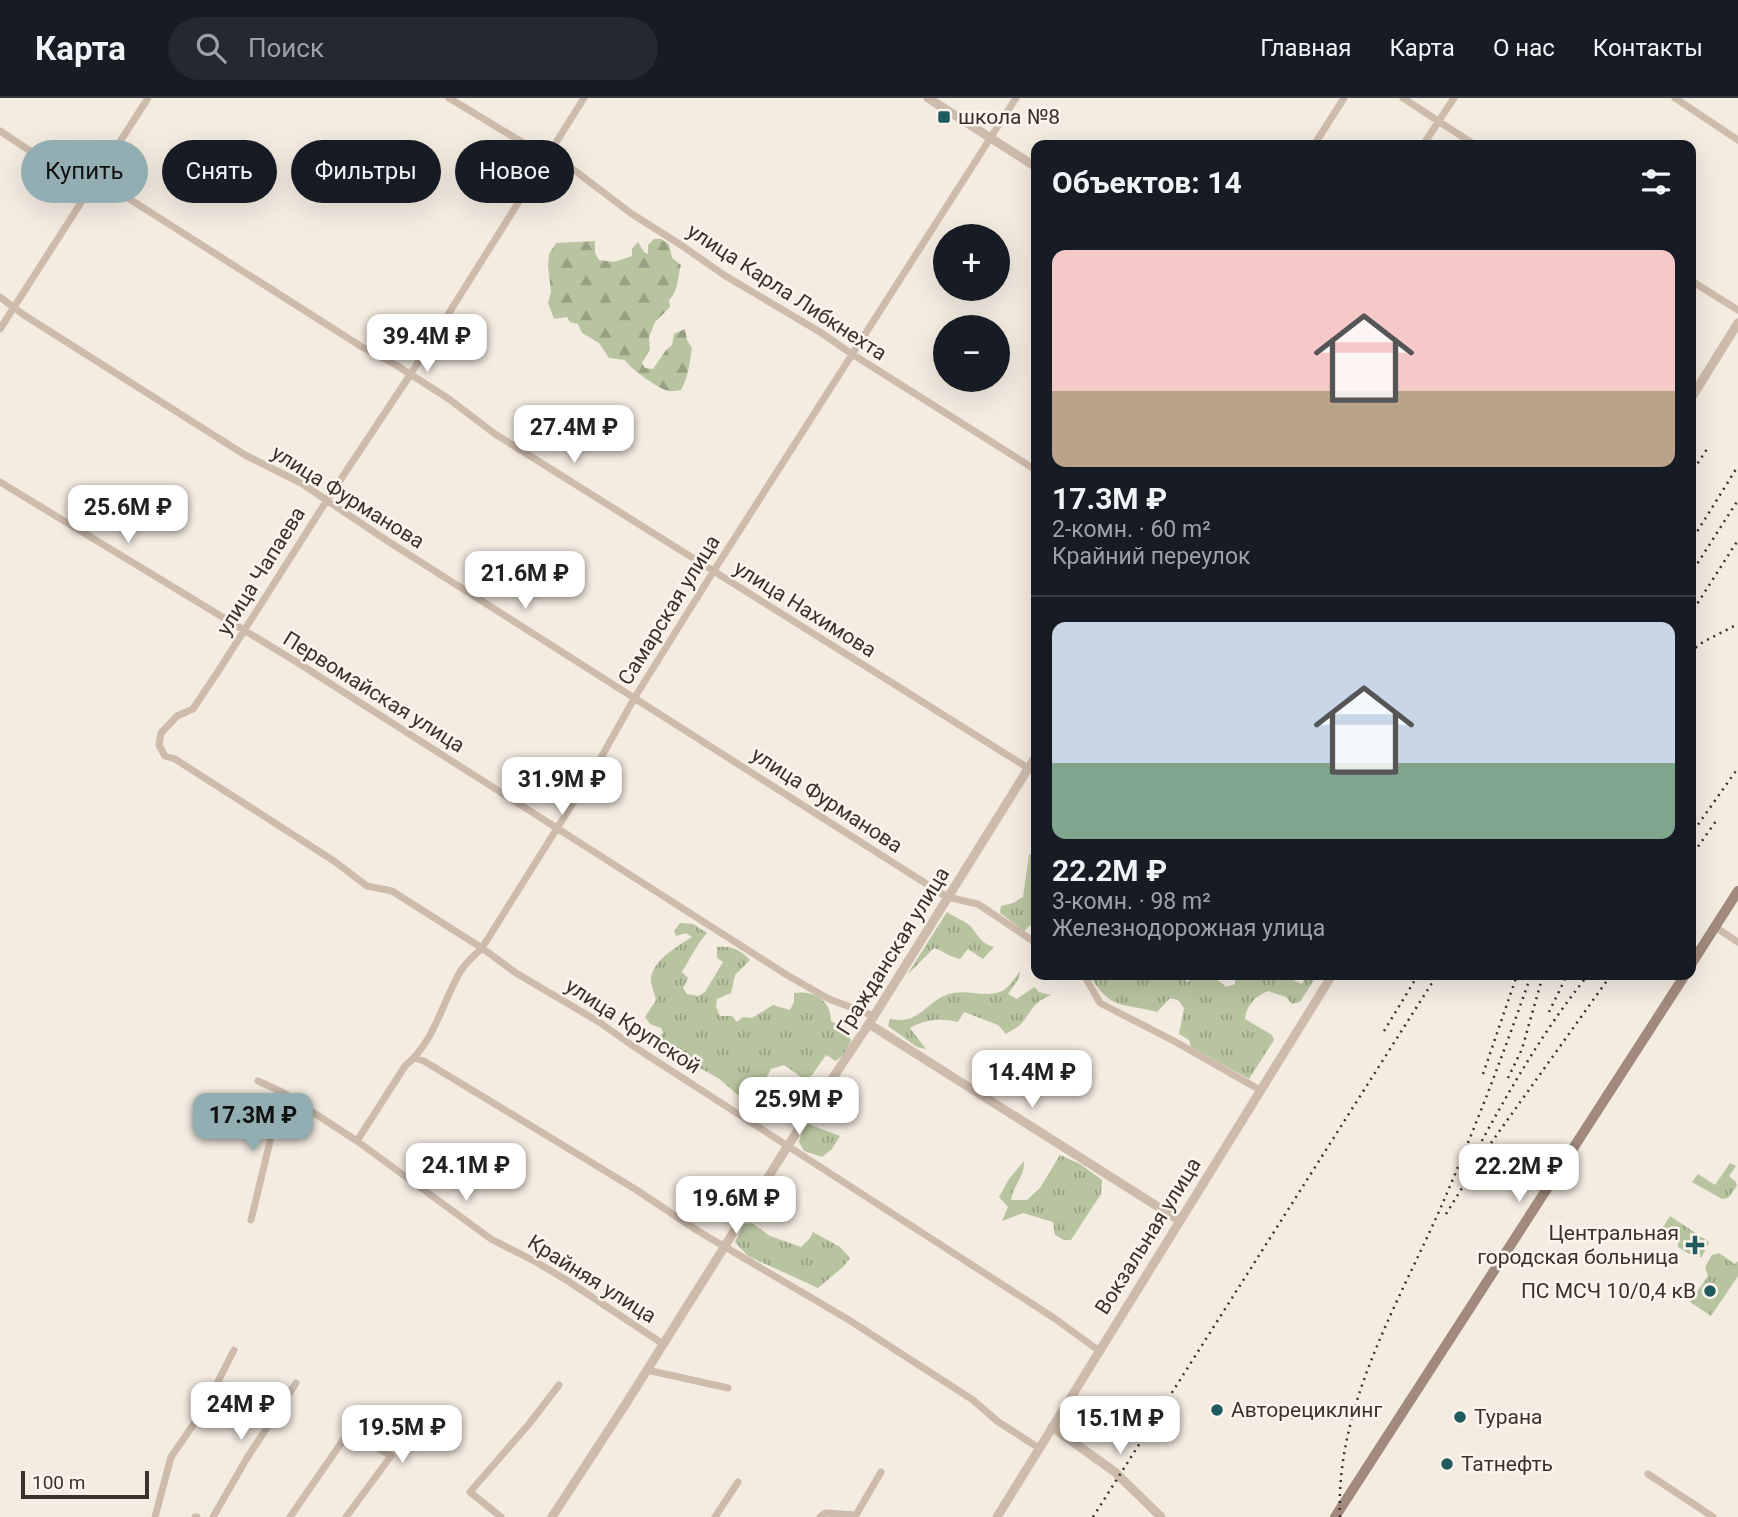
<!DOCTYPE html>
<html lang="ru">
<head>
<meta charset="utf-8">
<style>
  :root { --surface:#171b24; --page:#242831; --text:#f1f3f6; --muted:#9ea1a6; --line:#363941; --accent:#92aeb2 }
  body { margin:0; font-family:Roboto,sans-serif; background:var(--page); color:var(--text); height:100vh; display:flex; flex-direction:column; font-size:26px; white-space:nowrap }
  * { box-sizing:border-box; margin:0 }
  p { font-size:23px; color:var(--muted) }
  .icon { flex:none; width:38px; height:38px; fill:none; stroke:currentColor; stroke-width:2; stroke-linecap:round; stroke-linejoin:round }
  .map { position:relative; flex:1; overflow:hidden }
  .side { position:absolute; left:1031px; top:42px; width:665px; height:840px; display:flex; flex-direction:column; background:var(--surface); border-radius:14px; box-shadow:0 7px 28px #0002 }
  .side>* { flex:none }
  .top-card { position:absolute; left:21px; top:42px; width:665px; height:63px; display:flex; gap:14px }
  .tools { position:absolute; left:933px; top:126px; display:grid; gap:14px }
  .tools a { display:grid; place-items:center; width:77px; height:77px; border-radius:50%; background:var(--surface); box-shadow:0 7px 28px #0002; font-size:35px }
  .scale { position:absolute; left:21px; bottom:18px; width:128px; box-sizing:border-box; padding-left:7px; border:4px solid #3b302b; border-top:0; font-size:19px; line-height:24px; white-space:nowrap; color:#3b302b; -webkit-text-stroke:5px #fbf5ee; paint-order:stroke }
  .price { position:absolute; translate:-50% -60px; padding:0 16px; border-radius:14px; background:#fff; color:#222; font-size:23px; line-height:46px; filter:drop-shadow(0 2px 4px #0008) }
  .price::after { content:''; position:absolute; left:50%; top:42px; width:21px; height:16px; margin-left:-10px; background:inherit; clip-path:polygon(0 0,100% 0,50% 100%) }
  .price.current { background:var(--accent); color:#111 }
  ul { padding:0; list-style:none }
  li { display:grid; align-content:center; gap:14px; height:371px; padding:0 21px }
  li+li { border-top:2px solid var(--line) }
  li span { display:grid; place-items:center; height:217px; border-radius:14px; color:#555 }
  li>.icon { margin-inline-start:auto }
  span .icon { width:126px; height:126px; fill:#fffc; stroke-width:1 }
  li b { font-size:30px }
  h2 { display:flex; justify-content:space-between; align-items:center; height:84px; padding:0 21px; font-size:30px }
  .pill { padding:0 24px; border-radius:32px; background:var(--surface); box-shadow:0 7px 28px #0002; font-size:24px; line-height:63px }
  .pill.current { background:var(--accent); color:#111 }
  header { display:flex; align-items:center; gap:42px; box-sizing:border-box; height:98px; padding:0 35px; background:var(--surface); border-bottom:2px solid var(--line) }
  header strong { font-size:33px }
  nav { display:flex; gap:38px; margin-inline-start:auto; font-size:24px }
  .search { width:490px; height:63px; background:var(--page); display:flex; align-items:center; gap:18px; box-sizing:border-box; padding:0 24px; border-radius:38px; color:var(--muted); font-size:26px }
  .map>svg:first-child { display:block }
  .grass { fill:url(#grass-tufts) }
  .forest { fill:url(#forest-firs) }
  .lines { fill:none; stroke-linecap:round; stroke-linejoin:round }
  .minor { stroke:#cdbbac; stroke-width:7 }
  .tertiary { stroke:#cdbbac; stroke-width:9 }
  .secondary { stroke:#a18a7d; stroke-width:10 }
  .rail { stroke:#3b302b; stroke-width:2.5; stroke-dasharray:2 5; stroke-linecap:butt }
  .poi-dot { fill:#1f5a5e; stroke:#fbf5ee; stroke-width:2.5 }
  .labels { text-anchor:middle; stroke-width:5; stroke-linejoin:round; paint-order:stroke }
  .poi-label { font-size:21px; fill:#3b302b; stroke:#fbf5ee; text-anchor:start }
  .street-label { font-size:21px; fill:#3b302b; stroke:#fbf5ee }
</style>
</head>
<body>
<header>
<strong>Карта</strong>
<div class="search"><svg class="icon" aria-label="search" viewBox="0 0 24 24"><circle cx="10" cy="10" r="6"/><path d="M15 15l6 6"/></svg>Поиск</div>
<nav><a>Главная</a><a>Карта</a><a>О нас</a><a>Контакты</a></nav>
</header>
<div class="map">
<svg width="1738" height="1419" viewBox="0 0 1738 1419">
  <defs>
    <pattern id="grass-tufts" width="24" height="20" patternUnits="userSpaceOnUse" patternTransform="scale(1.75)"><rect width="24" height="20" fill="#b8c4a0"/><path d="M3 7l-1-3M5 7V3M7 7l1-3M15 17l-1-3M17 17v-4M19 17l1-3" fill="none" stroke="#97a083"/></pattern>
    <pattern id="forest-firs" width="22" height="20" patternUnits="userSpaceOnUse" patternTransform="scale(1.75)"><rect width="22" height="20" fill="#b8c4a0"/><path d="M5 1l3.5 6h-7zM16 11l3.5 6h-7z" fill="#97a083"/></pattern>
  </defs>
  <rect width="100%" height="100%" fill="#f4ebe1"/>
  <!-- grass -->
  <path class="grass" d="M1036 753V803L1032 826 1024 833 1000 815 1001 808 1013 805 1023 799 1029 757Z
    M947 814C954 819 968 824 972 830 980 840 981 845 994 849L983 861 968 851 960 861C949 859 944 853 934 850L907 877Z
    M680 825 693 826 707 835C697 846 690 861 682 874L688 880 683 890 687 896 698 898 705 894 723 864 717 860V849C732 848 739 851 750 862L735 877 731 895 717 901 716 909 720 918H732L737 924 743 919 752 920 773 907 790 912 794 904V895C814 892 831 902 831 923L844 930 849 936 851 943 845 955 836 963 826 957 812 977 805 982 784 967 771 971 758 995 738 997 718 980 658 947 657 941 663 935 661 930 650 926 645 919 656 902C655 895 650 886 651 880 654 861 678 848 692 839L686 835 676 838 674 833Z
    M1020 873 1019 880 1008 896 1017 901 1034 889 1039 894 1051 897C1032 905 1033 912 1021 926 1017 930 1010 933 1006 936L998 927 964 914 958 924C940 920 926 921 910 930L926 951 917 949 888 928 890 921C921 928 927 900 953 895 968 892 986 900 1002 893 1009 890 1015 880 1020 873Z
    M1089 877H1161L1167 879 1176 877 1188 884 1196 877H1212L1226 889 1235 886V881L1232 877H1282L1302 886 1307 877H1317L1300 904 1292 906 1286 899 1268 893C1254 899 1247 907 1245 921L1272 937 1274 942 1249 981 1191 949 1189 942 1179 936 1184 910 1178 902 1170 900 1157 914C1120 904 1112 913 1089 877Z
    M808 1026 840 1038 832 1051 822 1059 804 1053 799 1044 802 1034Z
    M1060 1057 1080 1066 1102 1082 1101 1096 1071 1142H1064L1055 1137 1053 1124 1023 1115 1002 1123 1008 1109 999 1099 1009 1081 1024 1063C1025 1078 1013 1088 1011 1102H1027L1040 1090Z
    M1730 1065 1736 1068 1729 1078 1736 1084 1737 1088 1728 1100 1722 1101 1692 1084 1698 1076 1715 1087Z
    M1670 1118 1709 1144 1702 1159H1694L1678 1149V1139L1663 1129Z
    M752 1125 770 1138 801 1149 810 1140 813 1134 840 1149 850 1160 843 1169 818 1190 748 1158 735 1144 744 1126Z
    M1719 1155 1735 1166 1738 1163V1178L1711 1218 1690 1204 1708 1178 1705 1169 1712 1157Z"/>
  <!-- forest -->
  <path class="forest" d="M654 141H661L669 146 672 160 681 167C677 180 679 192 669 202L670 209 655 224 649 239 650 252 642 265 645 270 653 271 666 252 672 247 674 236 685 231 687 242 692 250C690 264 688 280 681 292 677 292 673 294 669 293 660 292 629 270 625 262L609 260 599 245 582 235 578 226 570 224 567 219 554 221 548 205 551 193 548 168 549 156 556 145 595 143V155L599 162 614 164 632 158V151L638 144 644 154 648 156V147Z"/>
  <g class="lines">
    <!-- minor -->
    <path class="minor" d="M449 0 545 58 570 69 632 116 681 147 724 177 820 234 852 256 1036 372
      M584 0 410 277 327 402 219 572 193 611 177 618 161 635 159 647 165 658 175 661 334 763 367 788 392 793 482 850 516 875 599 924 633 948 1054 1220 1098 1252
      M1403 0 1475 47
      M1675 0 1738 42
      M0 33 65 76 78 80 91 91
      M1314 47 1344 0
      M1423 47 1454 0
      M98 81 362 249 396 267 449 301 495 336 1036 675
      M1690 182 1738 212
      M0 199 24 217 245 357 301 385 386 442 947 799 978 806 1036 845
      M0 231 148 0
      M0 384 295 563 787 877 829 901 874 918
      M1715 829 1738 844
      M1084 877 1100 905 1174 943 1260 992
      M415 960 424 963 635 1091 698 1133 849 1222 973 1302 997 1323 1039 1350
      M258 983 282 994 357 1043 491 1141 536 1164 568 1183 663 1246
      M357 1043 405 968C434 945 442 905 460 874 465 865 475 857 482 850L598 665 635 599 713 474 1016 0
      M251 1122 282 994
      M647 1272 728 1290
      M1648 1376 1713 1419
      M155 1419 171 1359 204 1311 234 1252
      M195 1419H197
      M213 1419 247 1360 296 1285
      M290 1419 348 1335 363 1341 391 1358 346 1419
      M501 1419 470 1394 529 1326 559 1287
      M715 1419 738 1384
      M820 1419 825 1415 856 1417 881 1374"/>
    <!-- tertiary -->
    <path class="tertiary" d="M928 0 1036 69
      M1690 302 1738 225
      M869 926 1179 1122
      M1052 1329 1115 1374 1161 1419
      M552 1419 627 1304 787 1049 874 918 1036 658
      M997 1419 1332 877"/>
    <!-- secondary -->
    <path class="secondary" d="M1690 868 1738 793
      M1335 1419 1685 877"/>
    <!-- rail -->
    <path class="rail" d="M1690 377 1707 351
      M1690 445 1738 368
      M1690 477 1738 402
      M1690 517 1738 442
      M1690 554 1703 544 1738 526
      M1690 738 1738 670
      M1690 760 1716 723
      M1549 914 1567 877
      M1384 933 1418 877
      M1483 976 1517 877
      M1508 980 1522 951 1543 877
      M1491 1045 1611 877
      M1462 1080C1499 1010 1538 939 1588 877
      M1446 1116 1472 1074
      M1093 1419 1437 877
      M1340 1419C1335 1309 1398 1206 1441 1109 1474 1033 1504 955 1531 877"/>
  </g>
  <!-- markers -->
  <g class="poi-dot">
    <rect x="937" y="12" width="14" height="14" rx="3.5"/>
    <path d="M1691.5 1136.5h7v7h7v7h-7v7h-7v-7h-7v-7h7z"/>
    <circle cx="1710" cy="1193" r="7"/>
    <circle cx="1217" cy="1312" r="7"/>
    <circle cx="1460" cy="1319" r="7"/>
    <circle cx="1447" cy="1366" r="7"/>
  </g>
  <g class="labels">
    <!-- poi labels -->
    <g class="poi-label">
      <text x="958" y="26">школа №8</text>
      <text x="1679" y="1142" text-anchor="end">Центральная<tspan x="1679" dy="24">городская больница</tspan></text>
      <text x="1696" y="1200" text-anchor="end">ПС МСЧ 10/0,4 кВ</text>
      <text x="1231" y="1319">Авторециклинг</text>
      <text x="1474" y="1326">Турана</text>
      <text x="1461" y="1373">Татнефть</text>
    </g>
    <!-- street labels -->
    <g class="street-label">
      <text transform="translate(787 194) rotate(33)" y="7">улица Карла Либкнехта</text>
      <text transform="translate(348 399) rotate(32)" y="7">улица Фурманова</text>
      <text transform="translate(261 473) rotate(-58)" y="7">улица Чапаева</text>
      <text transform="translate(805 511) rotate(32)" y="7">улица Нахимова</text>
      <text transform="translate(669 512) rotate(-58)" y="7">Самарская улица</text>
      <text transform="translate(374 594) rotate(32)" y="7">Первомайская улица</text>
      <text transform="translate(827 702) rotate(33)" y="7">улица Фурманова</text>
      <text transform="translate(893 853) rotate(-58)" y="7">Гражданская улица</text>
      <text transform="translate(633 928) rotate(33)" y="7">улица Крупской</text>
      <text transform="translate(1148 1138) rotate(-58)" y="7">Вокзальная улица</text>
      <text transform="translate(592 1181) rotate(32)" y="7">Крайняя улица</text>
    </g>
  </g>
</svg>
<div class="tools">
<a>+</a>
<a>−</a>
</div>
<div class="scale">100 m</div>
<b class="price" style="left:427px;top:276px">39.4M ₽</b>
<b class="price" style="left:574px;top:367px">27.4M ₽</b>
<b class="price" style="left:128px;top:447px">25.6M ₽</b>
<b class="price" style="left:525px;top:513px">21.6M ₽</b>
<b class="price" style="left:562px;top:719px">31.9M ₽</b>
<b class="price" style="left:1032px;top:1012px">14.4M ₽</b>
<b class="price" style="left:799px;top:1039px">25.9M ₽</b>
<b class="price current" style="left:253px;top:1055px">17.3M ₽</b>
<b class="price" style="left:466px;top:1105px">24.1M ₽</b>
<b class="price" style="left:1519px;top:1106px">22.2M ₽</b>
<b class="price" style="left:736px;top:1138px">19.6M ₽</b>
<b class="price" style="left:241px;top:1344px">24M ₽</b>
<b class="price" style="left:1120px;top:1358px">15.1M ₽</b>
<b class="price" style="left:402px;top:1367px">19.5M ₽</b>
<div class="top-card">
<a class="pill current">Купить</a>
<a class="pill">Снять</a>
<a class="pill">Фильтры</a>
<a class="pill">Новое</a>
</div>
<section class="side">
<h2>Объектов: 14<svg class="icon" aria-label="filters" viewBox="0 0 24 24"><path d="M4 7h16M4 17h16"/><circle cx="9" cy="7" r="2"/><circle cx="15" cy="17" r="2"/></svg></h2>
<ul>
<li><span style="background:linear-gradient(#f6c9c9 65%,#b9a48a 0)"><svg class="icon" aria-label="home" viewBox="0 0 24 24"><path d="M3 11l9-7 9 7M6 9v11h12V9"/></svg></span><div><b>17.3M ₽</b><p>2-комн. · 60 m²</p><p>Крайний переулок</p></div></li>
<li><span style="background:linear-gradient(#c9d6e8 65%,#7fa58c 0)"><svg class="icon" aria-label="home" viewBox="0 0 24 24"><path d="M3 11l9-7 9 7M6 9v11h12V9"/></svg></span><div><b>22.2M ₽</b><p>3-комн. · 98 m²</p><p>Железнодорожная улица</p></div></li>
</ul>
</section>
</div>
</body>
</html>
